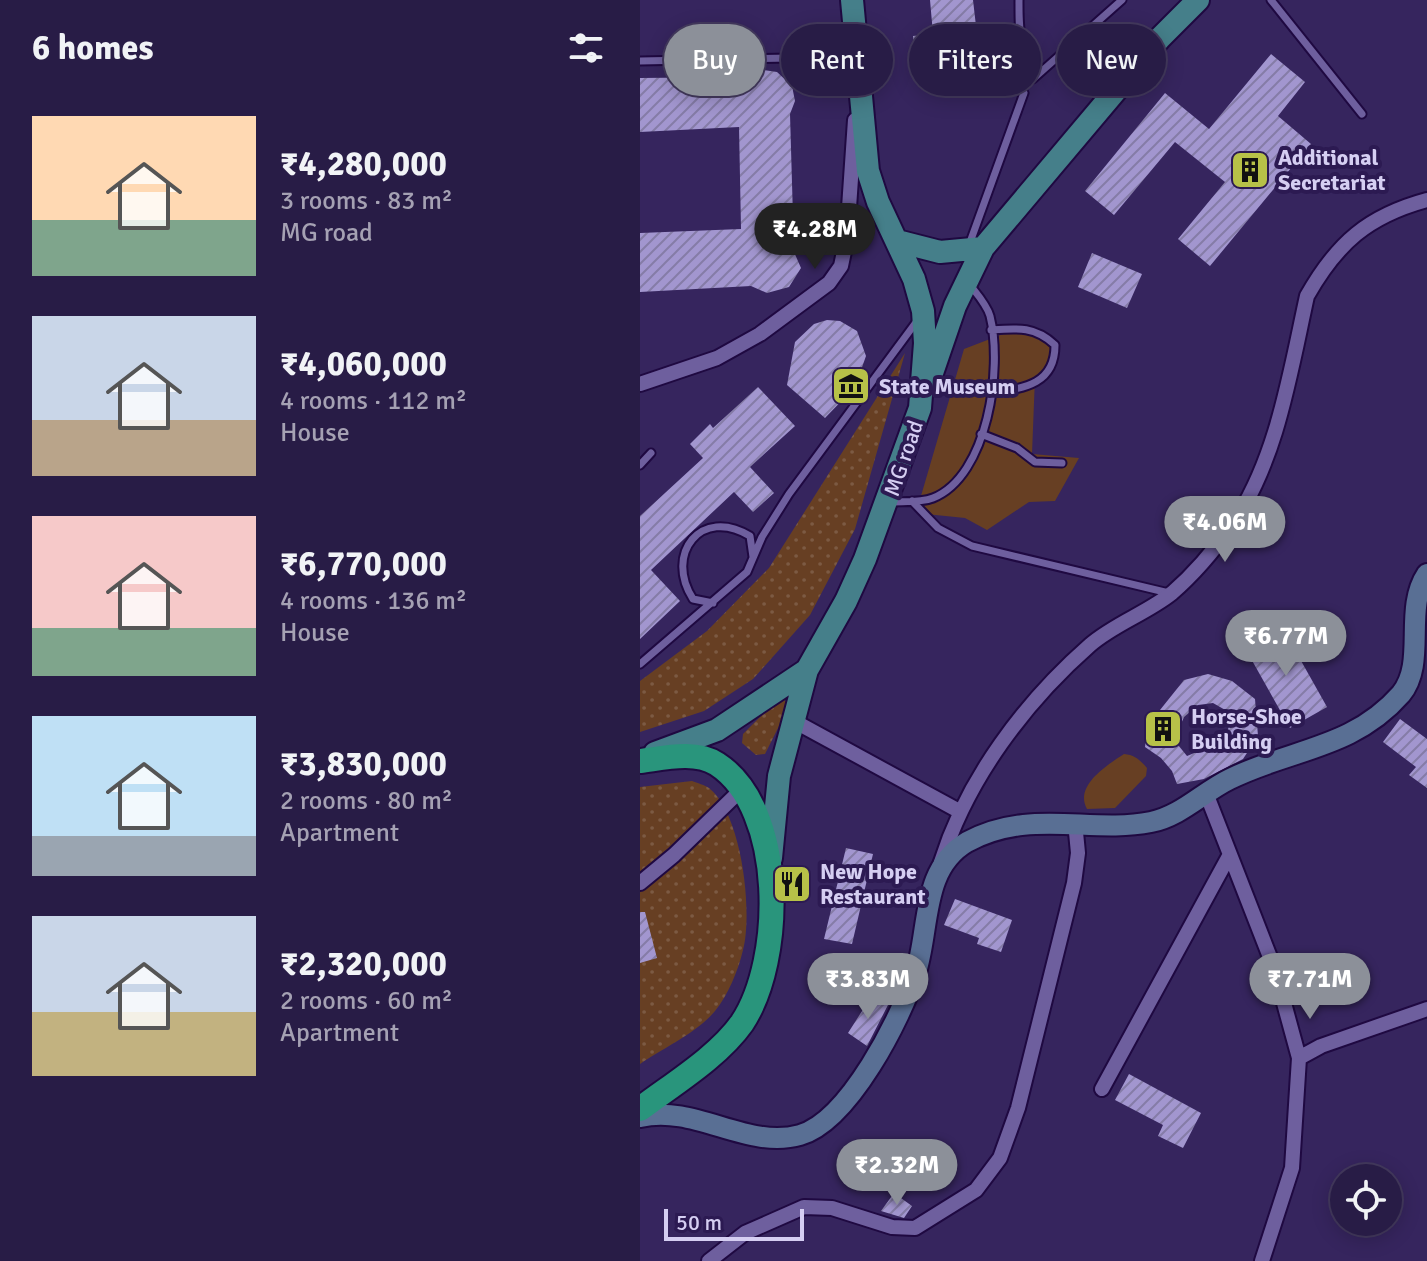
<!DOCTYPE html>
<html lang="en">
<head>
<meta charset="utf-8">
<style>
  :root { --surface:#281c46; --page:#30254d; --text:#f1f3f6; --muted:#a5a1b3; --line:#443a5f; --accent:#8c9099 }
  body { margin:0; font-family:Signika,sans-serif; background:var(--page); color:var(--text); height:100vh; display:flex; flex-direction:column; font-size:30px; white-space:nowrap }
  * { box-sizing:border-box; margin:0 }
  p { font-size:26px; color:var(--muted) }
  .icon { flex:none; width:44px; height:44px; fill:none; stroke:currentColor; stroke-width:2; stroke-linecap:round; stroke-linejoin:round }
  .map { position:relative; flex:1; overflow:hidden }
  .panel { display:flex; flex-direction:column; background:var(--surface); width:640px }
  .panel>* { flex:none }
  .banner { position:absolute; left:24px; top:24px; width:642px; height:72px; display:flex; gap:16px }
  .buttons { position:absolute; left:690px; top:1164px; display:grid; gap:16px }
  .buttons a { display:grid; place-items:center; width:72px; height:72px; border-radius:50%; background:var(--surface); box-shadow:0 4px 20px #0003,0 0 0 2px var(--line); font-size:40px }
  .scale { position:absolute; left:24px; bottom:20px; width:140px; box-sizing:border-box; padding-left:8px; border:4px solid #d5cef2; border-top:0; font-size:22px; line-height:28px; white-space:nowrap; color:#d5cef2; -webkit-text-stroke:6px #2c1a52; paint-order:stroke }
  .price { position:absolute; translate:-50% -68px; padding:0 18px; border-radius:28px; background:var(--accent); color:#fff; font-size:26px; line-height:52px; filter:drop-shadow(0 2px 4px #0008) }
  .price::after { content:''; position:absolute; left:50%; top:48px; width:24px; height:18px; margin-left:-12px; background:inherit; clip-path:polygon(0 0,100% 0,50% 100%) }
  .price.current { background:#222; color:#fff }
  ul { padding:0; list-style:none }
  li { display:flex; align-items:center; gap:24px; height:200px; padding:0 32px }
  li span { display:grid; place-items:center; flex:none; width:224px; height:160px; border-radius:0px; color:#555 }
  li>.icon { margin-inline-start:auto }
  span .icon { width:96px; height:96px; fill:#fffc; stroke-width:1 }
  li b { font-size:34px }
  h2 { display:flex; justify-content:space-between; align-items:center; height:96px; padding:0 32px; font-size:34px }
  .pill { padding:0 28px; border-radius:36px; background:var(--surface); box-shadow:0 4px 20px #0003,0 0 0 2px var(--line); font-size:28px; line-height:72px }
  .pill.current { background:var(--accent); color:#fff }
  main { display:flex; flex:1; min-height:0 }
  .map>svg:first-child { display:block }
  .grass { fill:#673f23 }
  .park { fill:url(#park-dots) }
  .building { fill:url(#building-hatch); fill-rule:evenodd }
  .lines { fill:none; stroke-linecap:round; stroke-linejoin:round }
  .lane-casing { stroke:#1f0941; stroke-width:11 }
  .street-casing { stroke:#1f0941; stroke-width:18 }
  .secondary-casing { stroke:#1f0941; stroke-width:24 }
  .primary-casing { stroke:#1f0941; stroke-width:26 }
  .highway-casing { stroke:#1f0941; stroke-width:28 }
  .lane { stroke:#6e5f9e; stroke-width:7 }
  .street { stroke:#6e5f9e; stroke-width:14 }
  .secondary { stroke:#596f94; stroke-width:20 }
  .primary { stroke:#457f8a; stroke-width:22 }
  .highway { stroke:#29957c; stroke-width:24 }
  .labels { text-anchor:middle; stroke-width:8; stroke-linejoin:round; paint-order:stroke }
  .poi-label { font-size:22px; font-weight:bold; fill:#d5cef2; stroke:#2c1a52; text-anchor:start }
  .street-label { font-size:22px; fill:#d5cef2; stroke:#2c1a52 }
</style>
</head>
<body>
<main>
<section class="panel">
<h2>6 homes<svg class="icon" aria-label="filters" viewBox="0 0 24 24"><path d="M4 7h16M4 17h16"/><circle cx="9" cy="7" r="2"/><circle cx="15" cy="17" r="2"/></svg></h2>
<ul>
<li><span style="background:linear-gradient(#ffd9b3 65%,#7fa58c 0)"><svg class="icon" aria-label="home" viewBox="0 0 24 24"><path d="M3 11l9-7 9 7M6 9v11h12V9"/></svg></span><div><b>₹4,280,000</b><p>3 rooms · 83 m²</p><p>MG road</p></div></li>
<li><span style="background:linear-gradient(#c9d6e8 65%,#b9a48a 0)"><svg class="icon" aria-label="home" viewBox="0 0 24 24"><path d="M3 11l9-7 9 7M6 9v11h12V9"/></svg></span><div><b>₹4,060,000</b><p>4 rooms · 112 m²</p><p>House</p></div></li>
<li><span style="background:linear-gradient(#f6c9c9 70%,#7fa58c 0)"><svg class="icon" aria-label="home" viewBox="0 0 24 24"><path d="M3 11l9-7 9 7M6 9v11h12V9"/></svg></span><div><b>₹6,770,000</b><p>4 rooms · 136 m²</p><p>House</p></div></li>
<li><span style="background:linear-gradient(#bfe0f5 75%,#9aa5b1 0)"><svg class="icon" aria-label="home" viewBox="0 0 24 24"><path d="M3 11l9-7 9 7M6 9v11h12V9"/></svg></span><div><b>₹3,830,000</b><p>2 rooms · 80 m²</p><p>Apartment</p></div></li>
<li><span style="background:linear-gradient(#c9d6e8 60%,#c2b280 0)"><svg class="icon" aria-label="home" viewBox="0 0 24 24"><path d="M3 11l9-7 9 7M6 9v11h12V9"/></svg></span><div><b>₹2,320,000</b><p>2 rooms · 60 m²</p><p>Apartment</p></div></li>
</ul>
</section>
<div class="map">
<svg width="787" height="1261" viewBox="0 0 787 1261">
  <defs>
    <pattern id="park-dots" width="8" height="8" patternUnits="userSpaceOnUse" patternTransform="scale(2)"><rect width="8" height="8" fill="#673f23"/><path d="M2 2h.1M6 6h.1" fill="none" stroke="#7c5a43" stroke-width="1.8" stroke-linecap="round"/></pattern>
    <pattern id="building-hatch" width="6" height="6" patternUnits="userSpaceOnUse" patternTransform="scale(2)"><rect width="6" height="6" fill="#a296cf"/><path d="M-1 1l2-2M0 6l6-6M5 7l2-2" fill="none" stroke="#857ca7"/></pattern>
  </defs>
  <rect width="100%" height="100%" fill="#36255e"/>
  <!-- grass -->
  <path class="grass" d="M391 333C410 340 412 347 413 367L395 377 392 454 439 458 415 501 389 502 347 530 325 518 276 513 324 349 363 334Z
    M484 754C495 755 500 760 507 768L506 776 475 808 447 809C434 786 467 765 484 754Z"/>
  <!-- park -->
  <path class="park" d="M265 353 215 529 170 615 113 679 64 711 0 732V681L67 631 129 568Z
    M140 697 150 704 125 754 116 755 102 743 103 734Z
    M52 781C57 783 65 785 69 788 102 814 113 912 103 950 98 971 88 995 75 1011 57 1033 23 1048 0 1064V787Z"/>
  <!-- building -->
  <path class="building" d="M290 0H333L336 26 327 27 328 52 274 56 273 36 293 34Z
    M631 54 665 82 638 116 671 144 570 266 538 239 585 182 535 142 474 215 445 191 525 93 569 129Z
    M118 69 137 72 152 86 155 101 150 114 154 252 161 268 149 287 127 293 111 286 0 292V233L101 229 99 127 0 132V78L103 77Z
    M452 253 502 274 487 308 438 287Z
    M187 320 200 321 217 331 226 356 215 387 185 418 147 385 155 342 174 324Z
    M118 387 155 426 110 467 134 493 113 512 94 492 11 570 40 601 0 639V516L63 458 50 444 70 424 73 428Z
    M642 627 687 707 650 728 605 648Z
    M568 674 592 681 615 699 618 736 603 759 564 779 537 784 532 771 521 758 505 747 508 725 544 680ZM573 703 587 711 590 722 587 733 576 744 547 756 534 740 544 717 558 705Z
    M760 719 787 739V788L769 775 776 767 743 742Z
    M206 848 233 854 212 944 184 939Z
    M315 899 372 920 361 952 337 944 339 938 304 925Z
    M0 912H5L17 958 0 963Z
    M231 997 248 1005 227 1046 208 1033Z
    M489 1074 561 1113 543 1148 518 1136 523 1125 475 1100Z
    M254 1193 272 1206 264 1218 241 1211Z"/>
  <g class="lines">
    <defs>
      <path id="lane" d="M379 0C379 34 378 45 402 71
        M631 0 722 114
        M0 61 151 58
        M393 79 482 0
        M329 245 384 93
        M351 330C377 328 395 326 415 345 415 384 385 388 352 393
        M341 434 377 448 395 462 422 463
        M0 465 11 453
        M272 501 298 528 332 546 529 593
        M250 502C263 501 280 503 293 498 348 476 363 368 350 316 347 305 337 294 330 285
        M73 603 53 599C24 554 61 506 110 536L113 557
        M0 664 107 572 122 537 149 494 277 321"/>
      <path id="street" d="M0 384 77 358 120 334 189 283 201 266 207 237 215 120
        M152 720 319 811
        M566 793 635 970 659 1058 652 1168 622 1261
        M301 862C327 779 385 702 450 645 474 624 507 613 532 593 554 574 575 549 592 525 637 460 650 373 667 296 697 243 728 216 787 200
        M0 883 34 855 102 789
        M659 1058 681 1046 787 1009
        M462 1089 589 856
        M69 1261 105 1233 164 1207 192 1208 252 1227 275 1228 336 1190 360 1158 378 1108 434 883 438 853 435 822"/>
      <path id="secondary" d="M0 1117C55 1104 107 1150 160 1135 209 1121 261 1018 276 972 290 928 281 869 327 842 389 808 450 834 511 822 541 816 563 792 590 779 650 749 713 749 761 694 787 662 763 610 787 574"/>
      <path id="primary" d="M257 241 300 252 343 248
        M291 376 315 306 343 248 520 38 558 0
        M15 753 77 730 167 670
        M131 858 139 776 167 670 206 601 225 559 280 408 285 343 283 311 274 279 238 202 228 171 212 0"/>
      <path id="highway" d="M0 761C24 758 55 750 77 764 146 809 144 960 102 1023 78 1057 33 1084 0 1109"/>
    </defs>
    <!-- lane casing -->
    <use href="#lane" class="lane-casing"/>
    <!-- street casing -->
    <use href="#street" class="street-casing"/>
    <!-- secondary casing -->
    <use href="#secondary" class="secondary-casing"/>
    <!-- primary casing -->
    <use href="#primary" class="primary-casing"/>
    <!-- highway casing -->
    <use href="#highway" class="highway-casing"/>
    <!-- lane -->
    <use href="#lane" class="lane"/>
    <!-- street -->
    <use href="#street" class="street"/>
    <!-- secondary -->
    <use href="#secondary" class="secondary"/>
    <!-- primary -->
    <use href="#primary" class="primary"/>
    <!-- highway -->
    <use href="#highway" class="highway"/>
  </g>
  <!-- icons -->
  <defs>
    <symbol id="building-square" viewBox="-11 -11 22 22"><rect x="-9" y="-9" width="18" height="18" rx="4" fill="#b7c148" stroke="#2c1a52"/><path d="M-4-6H4V6H1V3H-1V6H-4ZM-2.5-4.3h1.7v1.8h-1.7ZM.8-4.3h1.7v1.8H.8ZM-2.5-1h1.7V.8h-1.7ZM.8-1h1.7V.8H.8Z" fill="#111"/></symbol>
    <symbol id="museum-square" viewBox="-11 -11 22 22"><rect x="-9" y="-9" width="18" height="18" rx="4" fill="#b7c148" stroke="#2c1a52"/><path d="M0-6L6-3V-2H-6V-3ZM-5-1h2V3h-2ZM-1-1h2V3h-2ZM3-1h2V3H3ZM-6 4H6V6H-6Z" fill="#111"/></symbol>
    <symbol id="restaurant-square" viewBox="-11 -11 22 22"><rect x="-9" y="-9" width="18" height="18" rx="4" fill="#b7c148" stroke="#2c1a52"/><path d="M-5-6h1v4h1v-4h1v4h1v-4h1v5L-1.5 .5V6h-2V.5L-5-1ZM5-6V6H3V1.5H1.5Q1.5-4 5-6Z" fill="#111"/></symbol>
  </defs>
  <g fill-rule="evenodd">
    <use href="#building-square" x="588" y="148" width="44" height="44"/>
    <use href="#museum-square" x="189" y="364" width="44" height="44"/>
    <use href="#building-square" x="501" y="707" width="44" height="44"/>
    <use href="#restaurant-square" x="130" y="862" width="44" height="44"/>
  </g>
  <g class="labels">
    <!-- poi labels -->
    <g class="poi-label">
      <text x="638" y="165">Additional<tspan x="638" dy="25">Secretariat</tspan></text>
      <text x="239" y="394">State Museum</text>
      <text x="551" y="724">Horse-Shoe<tspan x="551" dy="25">Building</tspan></text>
      <text x="180" y="879">New Hope<tspan x="180" dy="25">Restaurant</tspan></text>
    </g>
    <!-- street labels -->
    <g class="street-label">
      <text transform="translate(263 458) rotate(-71)" y="8">MG road</text>
    </g>
  </g>
</svg>
<div class="buttons">
<a><svg class="icon" aria-label="locate" viewBox="0 0 24 24"><circle cx="12" cy="12" r="6"/><path d="M12 2v4M12 18v4M2 12h4M18 12h4"/></svg></a>
</div>
<div class="scale">50 m</div>
<b class="price current" style="left:175px;top:271px">₹4.28M</b>
<b class="price" style="left:585px;top:564px">₹4.06M</b>
<b class="price" style="left:646px;top:678px">₹6.77M</b>
<b class="price" style="left:228px;top:1021px">₹3.83M</b>
<b class="price" style="left:670px;top:1021px">₹7.71M</b>
<b class="price" style="left:257px;top:1207px">₹2.32M</b>
<div class="banner">
<a class="pill current">Buy</a>
<a class="pill">Rent</a>
<a class="pill">Filters</a>
<a class="pill">New</a>
</div>
</div>
</main>
</body>
</html>
